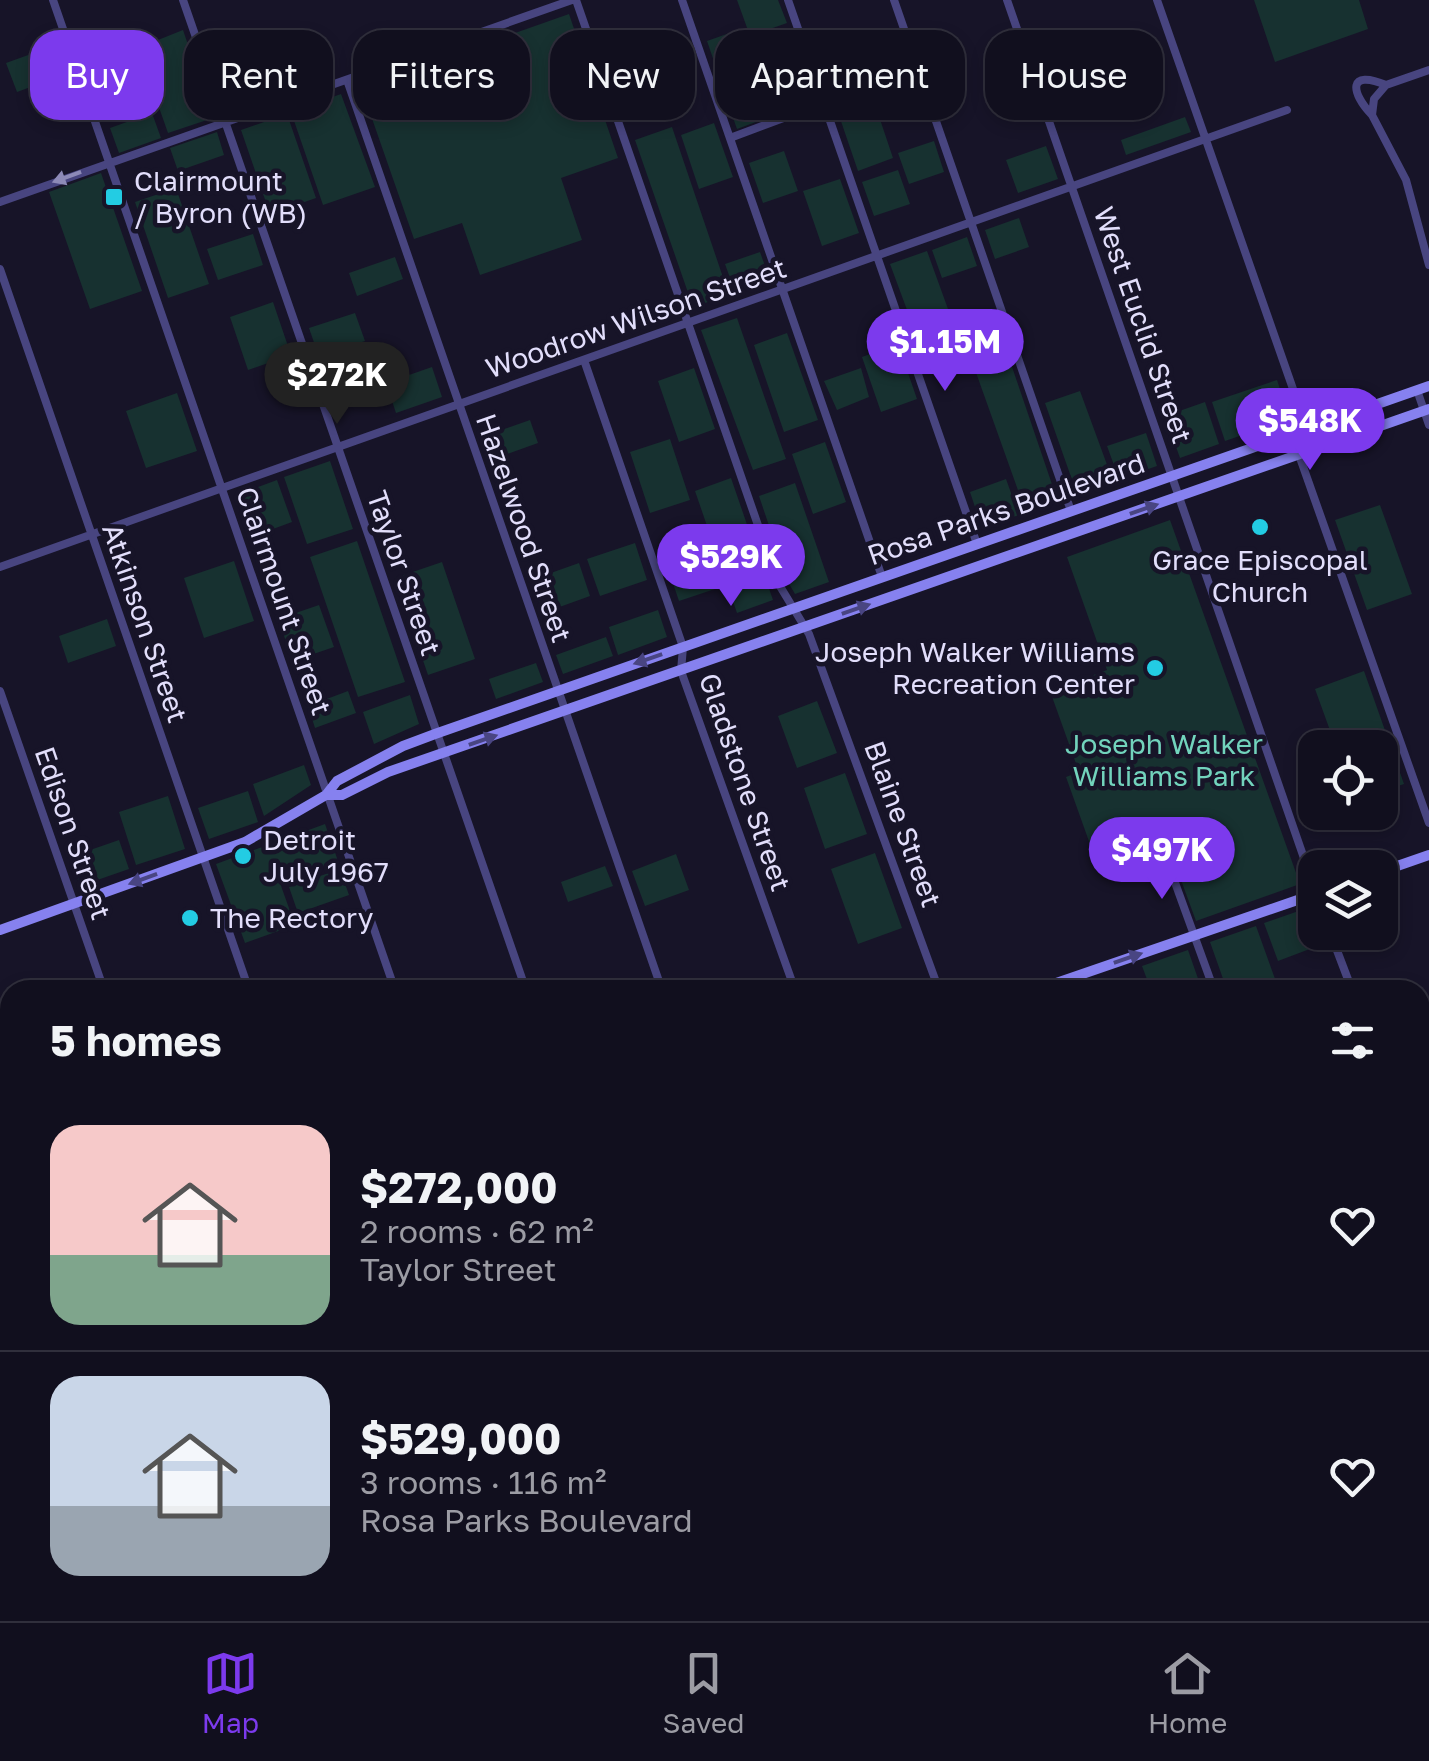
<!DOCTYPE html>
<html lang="en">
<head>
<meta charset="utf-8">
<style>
  :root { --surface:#110f1e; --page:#1e1d2b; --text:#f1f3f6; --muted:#9c9ca4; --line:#302f3c; --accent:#7c3aed }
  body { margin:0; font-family:"Golos Text",sans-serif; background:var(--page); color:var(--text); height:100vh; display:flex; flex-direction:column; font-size:38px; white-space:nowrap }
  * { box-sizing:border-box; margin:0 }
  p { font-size:32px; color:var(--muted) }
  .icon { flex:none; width:55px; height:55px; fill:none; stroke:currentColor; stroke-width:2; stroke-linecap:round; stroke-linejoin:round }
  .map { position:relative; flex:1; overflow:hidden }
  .side { position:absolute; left:0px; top:980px; width:1430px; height:642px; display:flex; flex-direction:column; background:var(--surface); border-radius:30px 30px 0 0; box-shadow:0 5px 15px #0003,0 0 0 2px var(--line) }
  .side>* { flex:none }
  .guide { position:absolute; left:30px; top:30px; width:1370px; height:90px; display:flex; gap:20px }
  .fabs { position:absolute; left:1298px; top:730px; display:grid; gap:20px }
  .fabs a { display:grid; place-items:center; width:100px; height:100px; border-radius:20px; background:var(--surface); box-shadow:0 5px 15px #0003,0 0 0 2px var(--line); font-size:50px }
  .price { position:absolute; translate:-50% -85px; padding:0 22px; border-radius:35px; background:var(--accent); color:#fff; font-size:32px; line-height:65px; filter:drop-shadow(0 2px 5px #0008) }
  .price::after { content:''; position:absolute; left:50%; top:60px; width:30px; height:22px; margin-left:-15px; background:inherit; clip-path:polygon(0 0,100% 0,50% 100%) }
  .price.on { background:#222; color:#fff }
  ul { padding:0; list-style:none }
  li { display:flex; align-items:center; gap:30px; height:250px; padding:0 50px }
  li+li { border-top:2px solid var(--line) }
  li span { display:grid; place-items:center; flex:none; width:280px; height:200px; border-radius:30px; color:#555 }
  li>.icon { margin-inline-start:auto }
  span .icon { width:120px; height:120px; fill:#fffc; stroke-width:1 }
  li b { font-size:42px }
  h2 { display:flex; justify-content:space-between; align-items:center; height:120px; padding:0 50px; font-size:42px }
  .chip { padding:0 35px; border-radius:30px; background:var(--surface); box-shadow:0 5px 15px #0003,0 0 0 2px var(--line); font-size:35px; line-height:90px }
  .chip.on { background:var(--accent); color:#fff }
  .menu { display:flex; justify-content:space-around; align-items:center; height:140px; border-top:2px solid var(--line); background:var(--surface); font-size:28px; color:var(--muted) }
  .menu a { display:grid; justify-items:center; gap:5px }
  .menu .on { color:var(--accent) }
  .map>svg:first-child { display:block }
  .green { fill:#173130 }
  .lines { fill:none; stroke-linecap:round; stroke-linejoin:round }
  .street { stroke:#484580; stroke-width:8 }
  .secondary { stroke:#8681ef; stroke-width:10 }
  .oneway { fill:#8d8ab7 }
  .oneway2 { fill:#494582 }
  .poi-dot { fill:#23cce3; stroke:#171428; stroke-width:4 }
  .labels { text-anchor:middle; stroke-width:9; stroke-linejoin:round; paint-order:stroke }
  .poi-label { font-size:28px; fill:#e2defb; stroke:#171428; text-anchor:start }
  .street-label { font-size:28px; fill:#e2defb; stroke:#171428 }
  .park-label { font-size:28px; fill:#72d3bc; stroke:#171428 }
</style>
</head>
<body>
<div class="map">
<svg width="1429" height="1621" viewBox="0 0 1429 1621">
  <rect width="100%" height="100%" fill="#171428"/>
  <!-- green -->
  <path class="green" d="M737 0H778L787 23 750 36Z
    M1254 0H1359L1368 29 1275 62Z
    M569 14 618 158 561 178 582 240 480 275 462 223 414 239 361 87Z
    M741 29 753 60 718 73 707 41Z
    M183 30 213 118 168 133 138 48Z
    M791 36 802 68 765 80 754 49Z
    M853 39 893 158 858 171 817 51Z
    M56 45 66 74 17 92 6 63Z
    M761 85 772 116 737 129 726 98Z
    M341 94 375 187 323 205 291 112Z
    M152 113 161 138 119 153 110 128Z
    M287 114 316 198 270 214 241 130Z
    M1185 117 1191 132 1126 155 1121 140Z
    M714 123 733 177 699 189 681 135Z
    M672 127 729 295 693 307 635 140Z
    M217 132 224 155 178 171 170 148Z
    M934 141 944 172 909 184 898 153Z
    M1046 146 1058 179 1018 193 1006 160Z
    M784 151 798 191 763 203 749 163Z
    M898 170 910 204 874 216 862 182Z
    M101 173 142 291 90 309 49 192Z
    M840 179 859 233 822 246 803 191Z
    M176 188 209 284 168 298 135 202Z
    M1019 218 1029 247 995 259 985 230Z
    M253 234 263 265 218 280 207 249Z
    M967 237 977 266 942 278 932 250Z
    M927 251 956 331 920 345 890 264Z
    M760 252 770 280 735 292 725 264Z
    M395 257 403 279 357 296 349 273Z
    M273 302 291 355 248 370 230 317Z
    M355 313 365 341 319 357 309 328Z
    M737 318 786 459 753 470 701 330Z
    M787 333 818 420 784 432 754 345Z
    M898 344 917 399 881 412 862 357Z
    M1008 355 1057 499 1025 510 974 367Z
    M432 367 442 397 396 413 386 383Z
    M694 368 715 429 679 442 658 381Z
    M861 368 869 397 837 410 824 381Z
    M1277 380 1290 419 1225 441 1212 402Z
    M1080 391 1113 481 1077 494 1045 403Z
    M177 393 197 451 146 468 126 411Z
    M1205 402 1219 444 1180 458 1165 416Z
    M530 420 538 443 490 460 482 437Z
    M1146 433 1157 466 1119 479 1107 446Z
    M670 439 690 500 650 513 630 452Z
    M825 442 846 502 813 514 792 454Z
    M330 461 353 529 307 544 284 477Z
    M731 478 773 600 737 613 695 491Z
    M1006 479 1019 515 982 528 970 492Z
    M277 480 292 522 251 537 236 495Z
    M795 483 829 582 795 594 788 582 759 496Z
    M1380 505 1412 594 1367 610 1335 520Z
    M1170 520 1300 884 1196 921 1170 850 1101 875 1066 777 1079 772 1050 691 1107 670 1067 557Z
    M704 537 721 587 679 601 662 551Z
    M357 541 405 682 358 697 310 557Z
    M635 543 647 580 600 596 587 559Z
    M234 561 254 621 204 638 184 578Z
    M442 562 475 659 428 675 395 578Z
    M579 563 590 596 543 613 531 580Z
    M319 605 334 647 293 661 278 619Z
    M658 610 667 637 618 655 609 627Z
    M107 619 116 646 68 663 59 636Z
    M606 637 613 656 563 674 556 655Z
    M536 663 543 682 496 699 489 679Z
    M1364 671 1404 784 1380 792V748L1336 747 1315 689Z
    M348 691 356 713 315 728 308 706Z
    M410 695 419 724 374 744 363 712Z
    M817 701 837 753 797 768 778 716Z
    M304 765 311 785 264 816 253 784Z
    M845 773 867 834 825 849 804 788Z
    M248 791 258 822 209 839 198 808Z
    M168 796 185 849 136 865 119 812Z
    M325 824 338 861 280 883 295 925 245 943 216 864Z
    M119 840 129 869 80 886 70 857Z
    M875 853 902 928 858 944 831 869Z
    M676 854 689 890 645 906 632 871Z
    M605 866 613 886 568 902 561 882Z
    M340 869 349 895 298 913 289 887Z
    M1310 907 1315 932 1319 933 1323 944 1278 961 1264 923Z
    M1256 926 1279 990H1227L1210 942Z
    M1188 950 1202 990H1151L1142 966Z"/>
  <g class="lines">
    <!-- street -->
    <path class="street" d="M53 0 395 990
      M183 0 526 990
      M576 0 778 583 809 634 939 990
      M682 0 882 577
      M788 0 977 544
      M894 0 1071 511
      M1007 0 1315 890
      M1157 0 1307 429 1299 455 1429 823
      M1429 70 1386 85 1374 99 1372 115 1406 180 1429 265
      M347 80 662 990
      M1372 115C1350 92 1348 69 1386 85
      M730 138 824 103
      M0 202 572 0
      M0 269 249 990
      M584 360 683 647 681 671 795 990
      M1417 390 1429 425
      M0 567 1287 110
      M0 691 104 990
      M1165 855 1214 990
      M1330 932 1352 990
      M1072 978 1076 990
      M0 1106 10 1134
      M1420 1165 1429 1162
      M1420 1176 1429 1201
      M326 1612 329 1621
      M471 1612 474 1621
      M617 1612 620 1621
      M748 1612 751 1621
      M884 1612 887 1621
      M1017 1612 1020 1621
      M1162 1612 1165 1621
      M1347 1612 1350 1621
      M160 1621 184 1612"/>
    <!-- secondary -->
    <path class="secondary" d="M326 795H342L388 772 1429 409
      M1380 872 1429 855
      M0 930 245 842 326 795 337 781 403 746 435 734 1429 386
      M1036 990 1315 894
      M0 1343 10 1340
      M0 1505 10 1533
      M1420 1543 1429 1540
      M0 1588 12 1621
      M38 1612 41 1621
      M1201 1621 1225 1612"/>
  </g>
  <!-- one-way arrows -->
  <defs><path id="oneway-solid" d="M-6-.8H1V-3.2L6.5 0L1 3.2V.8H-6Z" transform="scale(2.5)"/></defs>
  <use class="oneway" href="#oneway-solid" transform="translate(67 177) rotate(160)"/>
  <g class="oneway2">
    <use href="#oneway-solid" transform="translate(1144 509) rotate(-19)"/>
    <use href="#oneway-solid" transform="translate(856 609) rotate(-19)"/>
    <use href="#oneway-solid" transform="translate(648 659) rotate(161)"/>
    <use href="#oneway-solid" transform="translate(483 740) rotate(-19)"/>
    <use href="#oneway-solid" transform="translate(143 879) rotate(160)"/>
    <use href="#oneway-solid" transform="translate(1128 958) rotate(-19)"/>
  </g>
  <!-- markers -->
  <g class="poi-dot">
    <rect x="104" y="187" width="20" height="20" rx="5"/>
    <circle cx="1260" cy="527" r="10"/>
    <circle cx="1155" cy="668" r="10"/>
    <circle cx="243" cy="856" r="10"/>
    <circle cx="190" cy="918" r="10"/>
  </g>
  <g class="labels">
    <!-- poi labels -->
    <g class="poi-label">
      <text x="134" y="191">Clairmount<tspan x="134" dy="32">/ Byron (WB)</tspan></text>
      <text x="1260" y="570" text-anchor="middle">Grace Episcopal<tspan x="1260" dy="32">Church</tspan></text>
      <text x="1135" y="662" text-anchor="end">Joseph Walker Williams<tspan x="1135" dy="32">Recreation Center</tspan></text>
      <text x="263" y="850">Detroit<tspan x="263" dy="32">July 1967</tspan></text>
      <text x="210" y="928">The Rectory</text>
    </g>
    <!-- street labels -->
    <g class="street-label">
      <text transform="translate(636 318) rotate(-19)" y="10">Woodrow Wilson Street</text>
      <text transform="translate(1143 325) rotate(71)" y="10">West Euclid Street</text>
      <text transform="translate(1006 509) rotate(-19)" y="10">Rosa Parks Boulevard</text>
      <text transform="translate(524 528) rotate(71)" y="10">Hazelwood Street</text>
      <text transform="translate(404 573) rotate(71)" y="10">Taylor Street</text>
      <text transform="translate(284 601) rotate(71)" y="10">Clairmount Street</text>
      <text transform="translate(145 623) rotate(71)" y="10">Atkinson Street</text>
      <text transform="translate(745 782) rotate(71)" y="10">Gladstone Street</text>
      <text transform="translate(903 824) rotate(70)" y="10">Blaine Street</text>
      <text transform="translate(73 833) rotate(71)" y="10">Edison Street</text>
    </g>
    <!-- park labels -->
    <g class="park-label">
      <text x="1164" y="754">Joseph Walker<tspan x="1164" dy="32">Williams Park</tspan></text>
    </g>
  </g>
</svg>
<div class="fabs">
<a><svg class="icon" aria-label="locate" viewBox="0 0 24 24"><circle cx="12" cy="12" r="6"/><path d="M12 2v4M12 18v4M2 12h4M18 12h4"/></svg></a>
<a><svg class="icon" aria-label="layers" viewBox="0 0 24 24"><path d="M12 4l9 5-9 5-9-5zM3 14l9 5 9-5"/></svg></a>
</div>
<b class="price" style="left:945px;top:394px">$1.15M</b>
<b class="price on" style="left:337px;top:427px">$272K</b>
<b class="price" style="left:1310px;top:473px">$548K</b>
<b class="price" style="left:731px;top:609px">$529K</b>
<b class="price" style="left:1162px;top:902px">$497K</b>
<div class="guide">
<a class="chip on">Buy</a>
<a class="chip">Rent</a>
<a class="chip">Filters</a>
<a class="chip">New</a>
<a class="chip">Apartment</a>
<a class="chip">House</a>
</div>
<section class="side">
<h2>5 homes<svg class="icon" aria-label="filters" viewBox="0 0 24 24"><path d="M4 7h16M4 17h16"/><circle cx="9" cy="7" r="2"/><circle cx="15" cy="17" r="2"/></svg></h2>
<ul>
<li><span style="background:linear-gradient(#f6c9c9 65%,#7fa58c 0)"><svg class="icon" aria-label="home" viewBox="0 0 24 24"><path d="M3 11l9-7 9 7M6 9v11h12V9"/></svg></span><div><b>$272,000</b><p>2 rooms · 62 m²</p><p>Taylor Street</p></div><svg class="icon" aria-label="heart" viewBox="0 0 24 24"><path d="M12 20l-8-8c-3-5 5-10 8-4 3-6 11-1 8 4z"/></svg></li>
<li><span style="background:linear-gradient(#c9d6e8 65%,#9aa5b1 0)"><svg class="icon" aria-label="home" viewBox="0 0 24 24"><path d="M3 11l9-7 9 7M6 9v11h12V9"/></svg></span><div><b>$529,000</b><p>3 rooms · 116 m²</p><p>Rosa Parks Boulevard</p></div><svg class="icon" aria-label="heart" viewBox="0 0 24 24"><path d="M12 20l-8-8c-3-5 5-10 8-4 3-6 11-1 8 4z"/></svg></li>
</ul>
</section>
</div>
<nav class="menu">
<a class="on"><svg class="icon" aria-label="map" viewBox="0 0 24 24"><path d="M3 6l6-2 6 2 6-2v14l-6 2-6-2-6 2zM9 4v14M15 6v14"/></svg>Map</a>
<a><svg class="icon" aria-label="saved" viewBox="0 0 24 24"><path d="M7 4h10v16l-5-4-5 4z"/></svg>Saved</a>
<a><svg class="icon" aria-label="home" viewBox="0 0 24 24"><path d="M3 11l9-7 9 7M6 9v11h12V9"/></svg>Home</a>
</nav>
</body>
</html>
